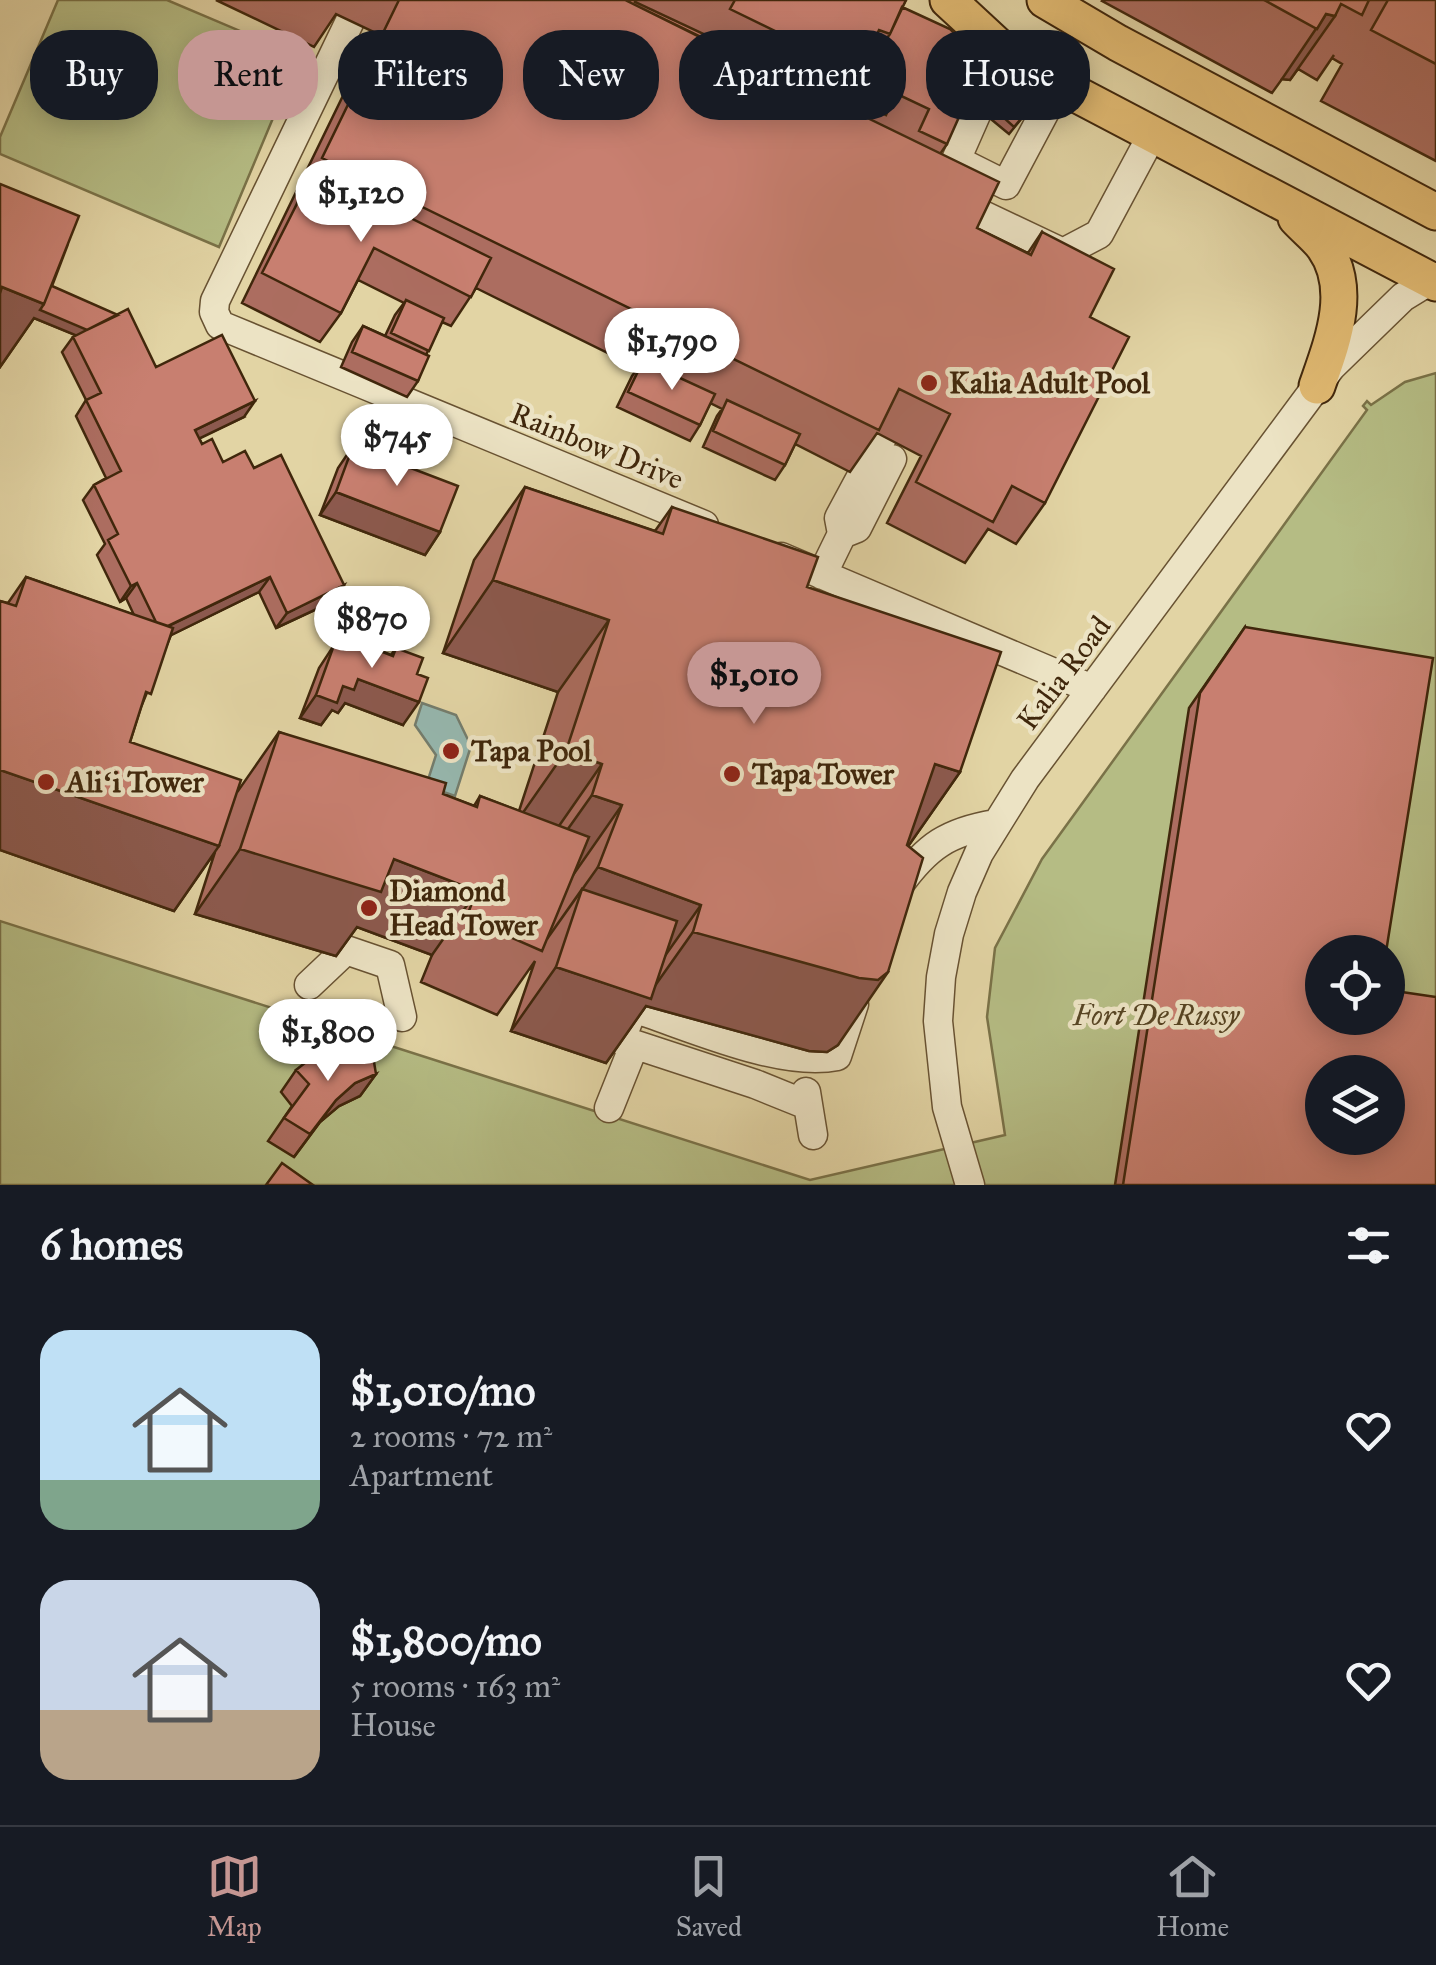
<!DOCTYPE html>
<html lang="en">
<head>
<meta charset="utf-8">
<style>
  :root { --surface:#171b24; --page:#20242c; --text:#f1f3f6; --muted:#9ea1a6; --line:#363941; --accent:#c59692 }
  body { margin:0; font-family:"IM FELL Great Primer",serif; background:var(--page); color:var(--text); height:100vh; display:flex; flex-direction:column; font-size:38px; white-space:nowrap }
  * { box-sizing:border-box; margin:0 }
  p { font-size:32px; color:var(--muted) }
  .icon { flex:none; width:55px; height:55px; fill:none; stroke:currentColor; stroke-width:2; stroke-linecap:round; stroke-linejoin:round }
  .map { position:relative; height:1185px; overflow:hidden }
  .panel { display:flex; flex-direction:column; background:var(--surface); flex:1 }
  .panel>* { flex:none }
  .top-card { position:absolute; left:30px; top:30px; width:1378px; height:90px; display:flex; gap:20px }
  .fabs { position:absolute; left:1305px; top:935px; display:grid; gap:20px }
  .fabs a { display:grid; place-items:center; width:100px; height:100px; border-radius:50%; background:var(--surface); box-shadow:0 5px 25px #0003; font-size:50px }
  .price { position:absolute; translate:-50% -85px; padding:0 22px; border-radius:35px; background:#fff; color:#222; font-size:32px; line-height:65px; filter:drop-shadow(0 2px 5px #0008) }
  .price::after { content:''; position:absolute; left:50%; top:60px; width:30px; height:22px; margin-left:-15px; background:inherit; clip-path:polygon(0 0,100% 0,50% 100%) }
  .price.current { background:var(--accent); color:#111 }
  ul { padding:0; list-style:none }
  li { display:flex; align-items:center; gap:30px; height:250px; padding:0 40px }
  li span { display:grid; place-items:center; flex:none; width:280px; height:200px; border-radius:30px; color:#555 }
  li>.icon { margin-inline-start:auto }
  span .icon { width:120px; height:120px; fill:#fffc; stroke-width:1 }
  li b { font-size:42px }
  h2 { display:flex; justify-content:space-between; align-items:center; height:120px; padding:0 40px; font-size:42px }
  .chip { padding:0 35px; border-radius:40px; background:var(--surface); box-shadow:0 5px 25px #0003; font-size:35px; line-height:90px }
  .chip.current { background:var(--accent); color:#111 }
  .tab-bar { display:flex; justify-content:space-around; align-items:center; height:140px; border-top:2px solid var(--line); background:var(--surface); font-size:28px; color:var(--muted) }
  .tab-bar a { display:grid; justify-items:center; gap:5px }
  .tab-bar .current { color:var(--accent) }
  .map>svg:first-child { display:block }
  .green { fill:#b5bc84; stroke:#7a7248; stroke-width:2.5; fill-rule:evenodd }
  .water { fill:#96b7ae; stroke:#747d6d; stroke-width:2.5 }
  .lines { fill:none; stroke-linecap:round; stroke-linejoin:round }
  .minor-casing { stroke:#685232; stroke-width:31 }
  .major-casing { stroke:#40270c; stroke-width:39 }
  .minor { stroke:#ece3c4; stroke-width:28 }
  .major { stroke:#e1ba72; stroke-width:35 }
  .wall { fill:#ac6d60; stroke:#40270c; stroke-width:2.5; fill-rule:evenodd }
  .shaded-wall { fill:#8c594e; stroke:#40270c; stroke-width:2.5 }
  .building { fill:#c87f70; stroke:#40270c; stroke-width:2.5; fill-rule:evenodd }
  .poi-dot { fill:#8f2418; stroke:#ece3c4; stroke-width:4 }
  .labels { text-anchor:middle; stroke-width:9; stroke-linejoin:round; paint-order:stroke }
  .poi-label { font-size:30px; font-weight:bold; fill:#40270c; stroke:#ece3c4; text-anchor:start }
  .street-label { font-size:30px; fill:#40270c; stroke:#ece3c4 }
  .park-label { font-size:30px; font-style:italic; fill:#574524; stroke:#ece3c4 }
</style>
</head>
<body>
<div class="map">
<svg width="1436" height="1185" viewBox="0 0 1436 1185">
  <rect width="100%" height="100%" fill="#e2d4a4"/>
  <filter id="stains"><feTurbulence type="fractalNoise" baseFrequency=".002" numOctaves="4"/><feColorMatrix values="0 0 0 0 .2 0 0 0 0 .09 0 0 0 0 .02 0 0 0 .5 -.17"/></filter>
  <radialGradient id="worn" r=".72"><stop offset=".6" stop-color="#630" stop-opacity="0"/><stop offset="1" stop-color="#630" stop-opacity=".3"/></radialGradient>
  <!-- green -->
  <path class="green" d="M58 0H167L299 56 219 247 0 154V137Z
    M1436 373V1185H0V921L810 1180 1005 1135 987 1017 995 948 1042 859 1367 410 1363 406 1367 401 1371 405 1405 382ZM1322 952H1388V1018H1322ZM1322 1072H1388V1138H1322Z"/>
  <!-- water -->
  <path class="water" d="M422 703 456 715 471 746 455 796 426 786 436 755 415 725Z"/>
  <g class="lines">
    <defs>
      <path id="minor" d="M350 21 215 301 214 312 220 325 704 525
        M978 110 956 160 1006 185 1058 87
        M949 199 1063 253 1099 234 1152 135
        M842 534 857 528 892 459
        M781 557 1092 689
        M822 575 842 534 839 518 883 436
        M899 885C927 846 948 832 995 824
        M309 985 346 950 390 965 402 1017
        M806 1092 813 1135
        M807 1105 755 1084 621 1040 633 1008C689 1026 781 1068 837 1056L854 1004
        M609 1108 631 1053
        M970 1185 947 1107 938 1021 941 977 949 934 962 892 979 853 1025 779 1331 367 1403 297 1436 277"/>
      <path id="major" d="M948 0 1015 62 1436 283
        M1045 0 1118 43 1436 212
        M1296 218C1305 228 1317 237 1324 247 1354 289 1332 343 1317 386"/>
    </defs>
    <!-- minor casing -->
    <use href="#minor" class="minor-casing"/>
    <!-- major casing -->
    <use href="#major" class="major-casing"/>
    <!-- minor -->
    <use href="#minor" class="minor"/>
    <!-- major -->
    <use href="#major" class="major"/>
  </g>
  <!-- wall -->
  <path class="wall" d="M216 0H906L902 7 947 144 940 154 977 228 1028 253 1042 232 1090 317 1045 503 1016 544 988 529 965 563 887 523 921 456 877 433 850 472 795 444 785 465 775 480 703 447 717 416 722 409 710 403 700 425 690 441 617 407 632 376 638 368 476 288 451 326 442 322 426 355 418 381 407 397 341 367 352 342 363 326 385 336 395 315 404 303 358 280 341 313 320 342 242 303 374 32 336 14 314 47ZM852 88 844 107 840 105Z
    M1103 0H1436V161L1321 101 1342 64 1332 58 1334 55 1317 80 1298 69 1290 80 1282 79 1272 93 1102 1Z
    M992 107 1026 113 1009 134 986 115Z
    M0 184 52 286 156 367 244 417 199 438 202 444 223 462 254 468 334 601 276 628 259 592 171 635 141 707 130 742 238 791 279 732 474 806 480 796 519 811 558 692 443 653 474 560 525 487 655 531 672 507 807 587 960 772 909 845 907 844 838 1045 827 1052 809 1051 646 1006 606 1063 511 1031 535 961 497 1015 421 982 432 955 357 927 336 956 195 914 215 852 174 911 0 850V601L8 603 26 577 134 615 126 598 120 602 97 555 105 544 83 500 94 485 106 478 76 416 86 400 62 352 73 337 76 335 34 318 0 367Z
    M353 446 440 532 425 555 320 515 338 468Z
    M1245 627 1322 1018 1436 1185H1115L1189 708Z
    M347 638 391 655 396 648 417 674 403 725 345 703 338 713 332 710 321 725 300 718 319 668 334 645 340 648Z
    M346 1059 376 1074 360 1096 339 1106 320 1122 294 1157 268 1141 292 1106 281 1092 296 1070Z"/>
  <!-- shaded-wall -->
  <path class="shaded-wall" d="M1326 14 1335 16 1290 80 1282 79Z
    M2 287 44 304 93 332 87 340 34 318 0 367V290Z
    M255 401 244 417 184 446 195 430Z
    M336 492 440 532 425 555 320 515Z
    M270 577 259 592 149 646 160 630Z
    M493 580 609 620 558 692 443 653Z
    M137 583 126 598 120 602 131 586Z
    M344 585 334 601 276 628 287 613Z
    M358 679 419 702 403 725 345 703 338 713 332 710 321 725 300 718 316 695Z
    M566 751 602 764 552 836 515 824Z
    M935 764 960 772 909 845 884 836Z
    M0 770 219 846 174 911 0 850Z
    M592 795 622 805 571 878 541 867Z
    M240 849 394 859 477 891 432 955 357 927 336 956 195 914Z
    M598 867 701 905 650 977 582 889 547 939Z
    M693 932 888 972 838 1045 827 1052 809 1051 646 1006 606 1063 511 1031 556 967 647 997Z
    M376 1074 360 1096 339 1106 320 1122 294 1157 336 1100 355 1083Z"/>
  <!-- building -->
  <path class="building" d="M399 0H625L999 182 977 228 1031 255 1042 232 1114 269 1090 317 1129 337 1045 503 1012 486 993 522 916 482 950 414 899 389 879 430 322 158Z
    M625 0H636L635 2 708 36 706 40Z
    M735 0H906L890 34 879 30 859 72 730 9Z
    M1264 0H1369L1362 15 1341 4 1335 16 1326 14 1317 29Z
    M1388 0H1436V64L1371 30Z
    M902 7 950 29 983 63 947 144 919 131 929 109 895 93 886 115 854 100 873 58 890 34Z
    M1004 94 1026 113 1014 127 992 107Z
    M314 170 491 258 471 297 374 248 341 313 262 273Z
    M0 184 79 216 44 304 2 287 0 293Z
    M68 244 52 286 118 315 87 330 40 310 44 304Z
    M406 300 444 318 429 351 391 333Z
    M128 309 156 367 222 335 255 401 195 430 202 444 212 439 223 462 245 451 254 468 281 455 344 585 287 613 270 577 168 626 156 622 137 583 131 586 108 540 118 534 94 485 121 471 86 400 101 393 73 337Z
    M363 326 429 356 418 381 352 352Z
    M643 361 715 394 700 425 628 392Z
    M727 400 800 434 785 465 713 431Z
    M353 446 458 486 440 532 336 492Z
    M525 487 663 534 672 507 818 557 807 587 1001 652 960 772 935 764 907 845 923 858 888 972 878 980 859 978 693 932 701 905 598 867 622 805 592 795 602 764 566 751 609 620 493 580Z
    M26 577 173 628 151 694 146 692 130 742 241 780 219 846 0 770V601L16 606Z
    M1245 627 1433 658 1386 952H1322V1018H1388V990L1436 997V1185H1123L1200 693ZM1322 1072H1388V1138H1322Z
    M347 638 393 656 396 648 423 658 417 674 428 678 419 702 358 679 354 690 343 686 337 703 316 695 334 645 343 649Z
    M279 732 446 783 443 794 477 807 480 796 589 837 542 951 466 918 477 891 394 859 381 892 240 849Z
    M582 889 677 921 651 999 556 967Z
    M334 1040 346 1059 372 1050 376 1074 355 1083 336 1100 310 1134 284 1118 309 1084 296 1070Z
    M282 1163 313 1185H266Z"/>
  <!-- markers -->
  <g class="poi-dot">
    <circle cx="929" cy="383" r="10"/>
    <circle cx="451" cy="751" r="10"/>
    <circle cx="732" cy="774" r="10"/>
    <circle cx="46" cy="782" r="10"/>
    <circle cx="369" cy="908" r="10"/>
  </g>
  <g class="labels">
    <!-- poi labels -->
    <g class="poi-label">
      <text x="949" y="393">Kalia Adult Pool</text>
      <text x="471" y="761">Tapa Pool</text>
      <text x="752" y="784">Tapa Tower</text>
      <text x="66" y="792">Aliʻi Tower</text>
      <text x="389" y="901">Diamond<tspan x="389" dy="34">Head Tower</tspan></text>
    </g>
    <!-- street labels -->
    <g class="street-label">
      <text transform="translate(597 446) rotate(22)" y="10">Rainbow Drive</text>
      <text transform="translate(1064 673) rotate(-53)" y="10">Kalia Road</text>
    </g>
    <!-- park labels -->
    <g class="park-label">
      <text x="1156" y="1025">Fort De Russy</text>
    </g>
  </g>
  <rect width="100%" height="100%" filter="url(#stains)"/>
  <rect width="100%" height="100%" fill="url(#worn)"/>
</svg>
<div class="fabs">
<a><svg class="icon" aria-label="locate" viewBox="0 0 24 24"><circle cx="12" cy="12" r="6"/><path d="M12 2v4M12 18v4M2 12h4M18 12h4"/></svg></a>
<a><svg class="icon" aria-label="layers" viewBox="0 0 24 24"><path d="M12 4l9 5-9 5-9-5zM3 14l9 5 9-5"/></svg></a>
</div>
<b class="price" style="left:361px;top:245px">$1,120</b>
<b class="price" style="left:672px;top:393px">$1,790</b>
<b class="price" style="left:397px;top:489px">$745</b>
<b class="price" style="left:372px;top:671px">$870</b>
<b class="price current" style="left:754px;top:727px">$1,010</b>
<b class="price" style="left:328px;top:1084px">$1,800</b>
<div class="top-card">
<a class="chip">Buy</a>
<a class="chip current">Rent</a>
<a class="chip">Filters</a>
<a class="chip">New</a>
<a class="chip">Apartment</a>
<a class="chip">House</a>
</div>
</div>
<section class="panel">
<h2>6 homes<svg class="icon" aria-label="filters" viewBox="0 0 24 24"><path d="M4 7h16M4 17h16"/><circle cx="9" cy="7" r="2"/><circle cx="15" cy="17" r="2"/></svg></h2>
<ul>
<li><span style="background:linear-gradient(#bfe0f5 75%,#7fa58c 0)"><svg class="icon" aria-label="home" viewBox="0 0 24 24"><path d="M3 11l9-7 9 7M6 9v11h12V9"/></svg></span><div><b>$1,010/mo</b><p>2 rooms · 72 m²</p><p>Apartment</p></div><svg class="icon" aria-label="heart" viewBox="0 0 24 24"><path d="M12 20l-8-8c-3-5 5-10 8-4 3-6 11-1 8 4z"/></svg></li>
<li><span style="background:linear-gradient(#c9d6e8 65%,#b9a48a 0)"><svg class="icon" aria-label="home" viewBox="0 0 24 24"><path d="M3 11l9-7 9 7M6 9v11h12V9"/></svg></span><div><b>$1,800/mo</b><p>5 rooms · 163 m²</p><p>House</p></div><svg class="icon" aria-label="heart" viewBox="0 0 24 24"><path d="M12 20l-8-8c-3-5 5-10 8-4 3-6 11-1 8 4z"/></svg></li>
</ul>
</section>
<nav class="tab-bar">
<a class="current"><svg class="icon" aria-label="map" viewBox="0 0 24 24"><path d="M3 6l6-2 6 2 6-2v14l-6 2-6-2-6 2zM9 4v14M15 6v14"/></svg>Map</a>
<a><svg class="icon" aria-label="saved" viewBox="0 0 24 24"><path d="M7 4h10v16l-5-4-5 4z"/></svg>Saved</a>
<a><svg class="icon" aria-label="home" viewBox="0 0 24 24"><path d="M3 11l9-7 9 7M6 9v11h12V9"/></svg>Home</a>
</nav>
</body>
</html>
